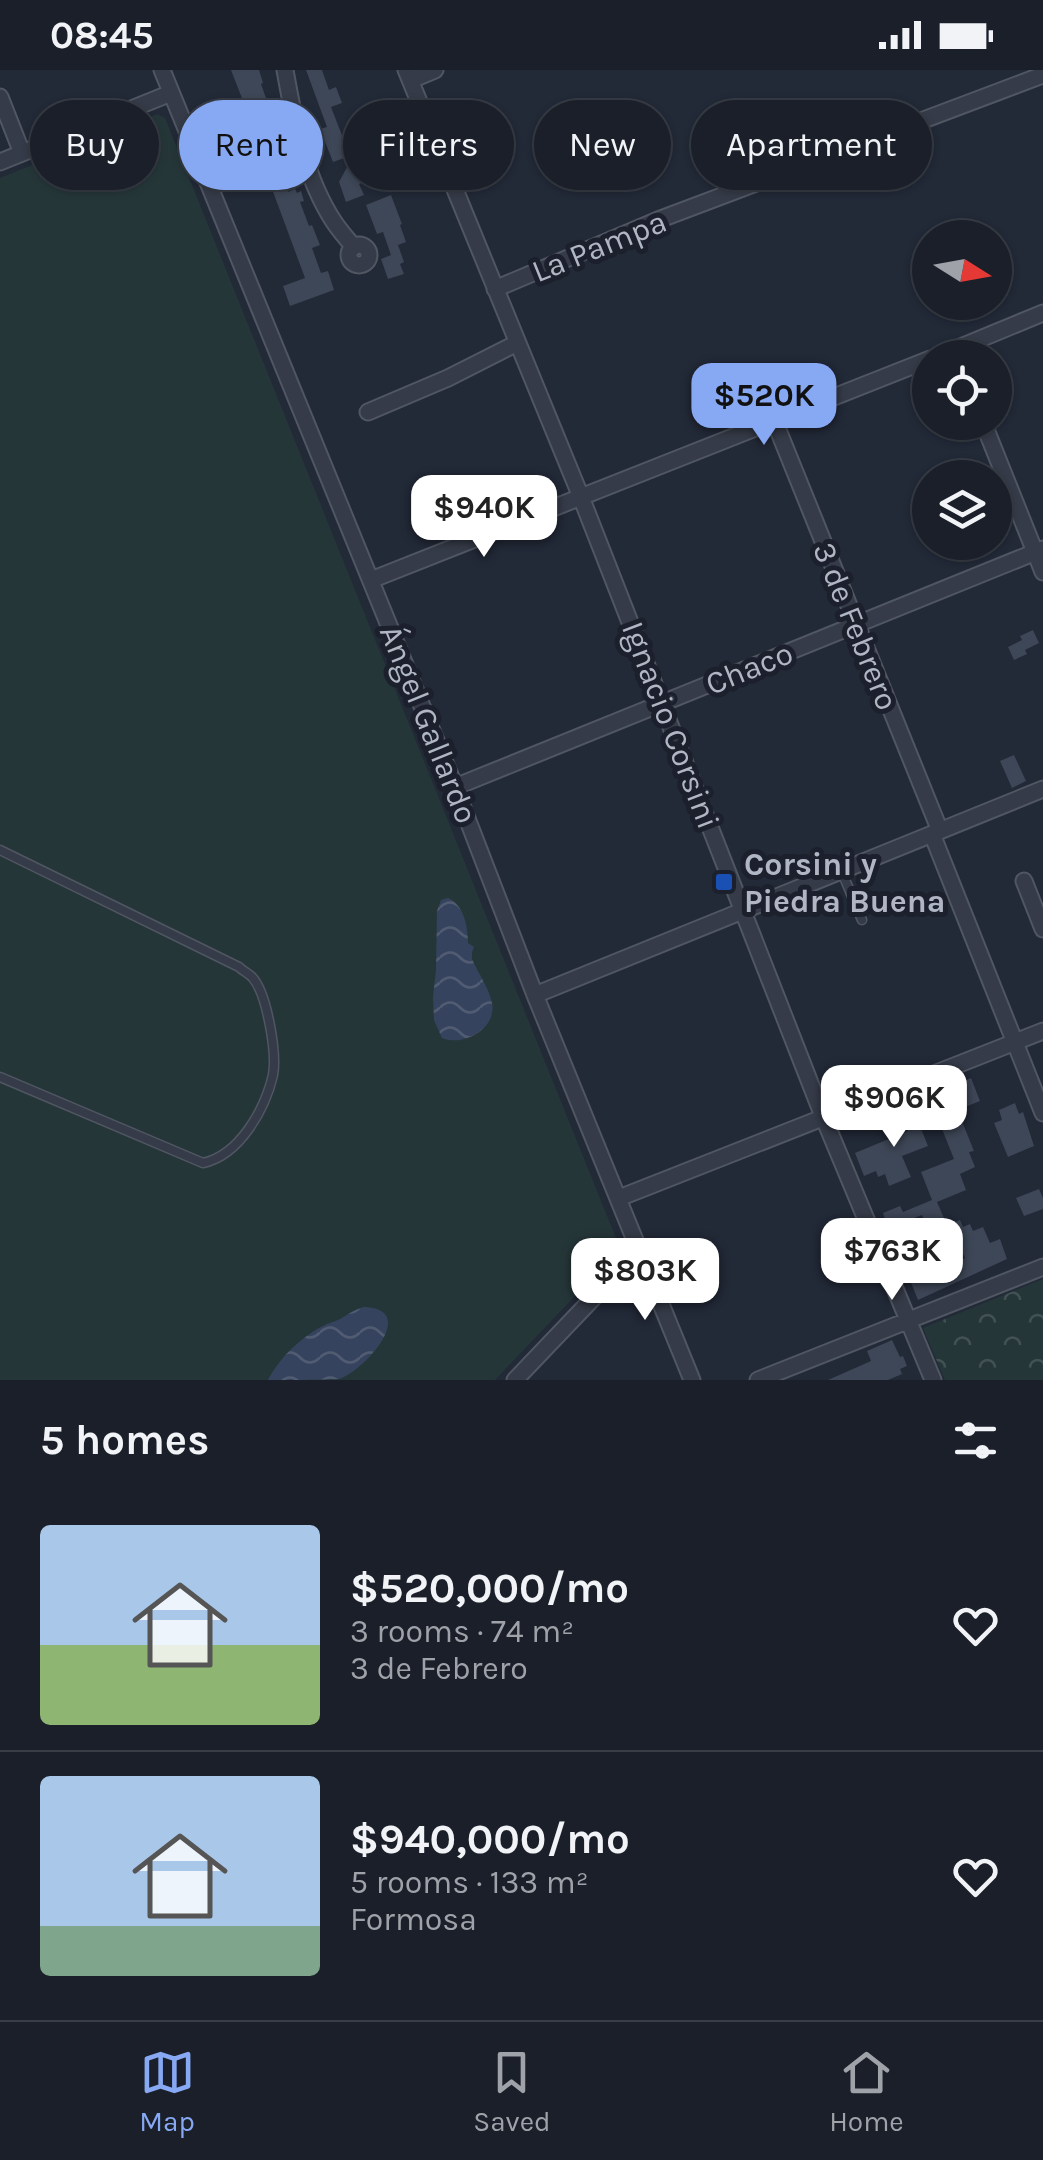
<!DOCTYPE html>
<html lang="en">
<head>
<meta charset="utf-8">
<style>
  :root { --surface:#1a1f29; --page:#272c35; --text:#f1f3f6; --muted:#9fa2a8; --line:#383d46; --accent:#87a8f2 }
  body { margin:0; font-family:Karla,sans-serif; background:var(--page); color:var(--text); height:100vh; display:flex; flex-direction:column; font-size:38px; white-space:nowrap }
  * { box-sizing:border-box; margin:0 }
  p { font-size:32px; color:var(--muted) }
  .icon { flex:none; width:55px; height:55px; fill:none; stroke:currentColor; stroke-width:2; stroke-linecap:round; stroke-linejoin:round }
  .map { position:relative; height:1310px; overflow:hidden }
  .panel { display:flex; flex-direction:column; background:var(--surface); flex:1 }
  .panel>* { flex:none }
  .banner { position:absolute; left:30px; top:30px; width:985px; height:90px; display:flex; gap:20px }
  .needle { width:65px; rotate:101deg }
  .tools { position:absolute; left:912px; top:150px; display:grid; gap:20px }
  .tools a { display:grid; place-items:center; width:100px; height:100px; border-radius:50%; background:var(--surface); box-shadow:0 2px 8px #0004,0 0 0 2px var(--line); font-size:50px }
  .price { position:absolute; translate:-50% -85px; padding:0 22px; border-radius:20px; background:#fff; color:#222; font-size:32px; line-height:65px; filter:drop-shadow(0 2px 5px #0008) }
  .price::after { content:''; position:absolute; left:50%; top:60px; width:30px; height:22px; margin-left:-15px; background:inherit; clip-path:polygon(0 0,100% 0,50% 100%) }
  .price.active { background:var(--accent); color:#111 }
  ul { padding:0; list-style:none }
  li { display:flex; align-items:center; gap:30px; height:250px; padding:0 40px }
  li+li { border-top:2px solid var(--line) }
  li span { display:grid; place-items:center; flex:none; width:280px; height:200px; border-radius:10px; color:#555 }
  li>.icon { margin-inline-start:auto }
  span .icon { width:120px; height:120px; fill:#fffc; stroke-width:1 }
  li b { font-size:42px }
  h2 { display:flex; justify-content:space-between; align-items:center; height:120px; padding:0 40px; font-size:42px }
  .pill { padding:0 35px; border-radius:45px; background:var(--surface); box-shadow:0 2px 8px #0004,0 0 0 2px var(--line); font-size:35px; line-height:90px }
  .pill.active { background:var(--accent); color:#111 }
  .status { display:flex; justify-content:space-between; align-items:center; height:70px; padding:0 50px; background:var(--surface); direction:ltr }
  .status svg { height:28px; fill:currentColor }
  .menu { display:flex; justify-content:space-around; align-items:center; height:140px; border-top:2px solid var(--line); background:var(--surface); font-size:28px; color:var(--muted) }
  .menu a { display:grid; justify-items:center; gap:5px }
  .menu .active { color:var(--accent) }
  .map>svg:first-child { display:block }
  .green { fill:#253639 }
  .park { fill:url(#park-crowns) }
  .water { fill:url(#water-waves) }
  .building { fill:#3e4757 }
  .lines { fill:none; stroke-linecap:round; stroke-linejoin:round }
  .lane-casing { stroke:#505662; stroke-width:11 }
  .street-casing { stroke:#505662; stroke-width:19 }
  .lane { stroke:#353b48; stroke-width:8 }
  .street { stroke:#353b48; stroke-width:15 }
  .transit-dot { fill:#1a4fb4; stroke:#1b202c; stroke-width:4 }
  .labels { text-anchor:middle; stroke-width:10; stroke-linejoin:round; paint-order:stroke }
  .street-label { font-size:32px; fill:#b0b6c4; stroke:#1b202c }
  .poi-label { font-size:32px; font-weight:bold; fill:#b0b6c4; stroke:#1b202c; text-anchor:start }
</style>
</head>
<body>
<div class="status"><b>08:45</b><svg viewBox="0 0 49 12"><path d="M0 12V9h3v3zM5 12V6h3v6zM10 12V3h3v9zM15 12V0h3v12zM26 1h20v11H26zM47 4h2v5h-2z"/></svg></div>
<div class="map">
<svg width="1043" height="1310" viewBox="0 0 1043 1310">
  <defs>
    <pattern id="park-crowns" width="20" height="18" patternUnits="userSpaceOnUse" patternTransform="scale(2.5)"><rect width="20" height="18" fill="#253639"/><path d="M2 6a3 3 0 1 1 6 0M12 15a3 3 0 1 1 6 0" fill="none" stroke="#425154"/></pattern>
    <pattern id="water-waves" width="16" height="10" patternUnits="userSpaceOnUse" patternTransform="scale(2.5)"><rect width="16" height="10" fill="#36435e"/><path d="M0 5q4-4 8 0t8 0" fill="none" stroke="#515c73"/></pattern>
  </defs>
  <rect width="100%" height="100%" fill="#222937"/>
  <!-- green -->
  <path class="green" d="M157 44 165 48 618 1173 617 1182 495 1310H0V108Z"/>
  <!-- park -->
  <path class="park" d="M1043 1209V1310H945L923 1258Z"/>
  <!-- water -->
  <path class="water" d="M448 828C464 835 468 857 468 873L474 877 472 882V889C478 903 489 918 492 933 497 959 463 977 442 968L434 950 433 927 436 900 437 841 441 830Z
    M364 1237C420 1239 364 1301 339 1309 324 1310 285 1310 268 1310 280 1287 303 1265 327 1254 328 1254 341 1249 342 1248 350 1243 354 1240 364 1237Z"/>
  <!-- building -->
  <path class="building" d="M231 0H259L263 13 261 14 275 53 273 54 277 66 265 70 256 44 242 50 238 39 245 36Z
    M306 0H322L329 20 336 17 342 33 331 37 350 86 333 92 320 59 327 57Z
    M272 79 275 87 283 85 287 97 280 100 288 122 295 119 297 123 301 121 304 131 300 132 309 156 312 155 320 175 312 178 321 203 328 201 334 220 290 236 283 216 305 208 259 84Z
    M386 86 391 101 359 114 364 125 346 132 339 112 351 90 354 98Z
    M391 125 402 154 400 155 406 172 398 175 404 192 400 194 404 204 388 209 381 189 391 185 383 162 377 164 366 135Z
    M1033 560 1039 573 1025 580 1027 584 1014 590 1008 577 1022 570 1020 566Z
    M1014 685 1026 711 1012 718 1000 691Z
    M971 1008 980 1031 965 1037 959 1044 974 1081 969 1082 975 1097 960 1104 966 1120 937 1132 947 1155 929 1162 922 1145 883 1160 880 1151 885 1149 883 1143 900 1136 903 1142 932 1130 921 1102 954 1089 926 1019 946 1011 949 1017Z
    M909 1029 928 1076 902 1086 911 1107 889 1116 885 1104 878 1107 876 1101 864 1106 855 1083 908 1061 897 1034Z
    M1015 1033 1019 1044 1023 1042 1034 1076 1008 1087 994 1053 1002 1050 999 1040Z
    M1039 1119 1043 1128V1139L1024 1146 1016 1128Z
    M960 1150 963 1157 970 1154 973 1161 983 1157 990 1173 1000 1169 1007 1189 918 1230 910 1210 917 1207 903 1174 920 1166 936 1201 965 1188 950 1154Z
    M892 1270 900 1287 903 1286 907 1296 900 1299 902 1304 888 1310H828L871 1291 867 1281Z"/>
  <g class="lines">
    <defs>
      <path id="lane" d="M0 780 239 897C243 901 248 903 252 907 267 923 277 983 273 1005 265 1039 240 1085 203 1093L0 1007
        M841 800 862 850"/>
      <path id="street" d="M162 0 455 717 535 925 692 1310
        M285 0C294 51 305 108 334 152 340 161 347 169 354 177
        M406 0 581 427 823 1046 933 1310
        M411 10 435 0
        M0 27 22 83
        M0 92 171 23
        M349 185a10 10 0 1 1 20 0a10 10 0 1 1-20 0Z
        M495 219 658 150 1040 6
        M934 288 1043 243
        M368 342 448 308 517 273
        M774 350 940 761
        M983 352 1043 502
        M371 510 930 289
        M455 717 1043 479
        M932 764 1043 1043
        M1024 811 1043 859
        M535 925 1043 719
        M619 1128 1043 961
        M515 1310 639 1180
        M758 1310 1043 1197"/>
    </defs>
    <!-- lane casing -->
    <use href="#lane" class="lane-casing"/>
    <!-- street casing -->
    <use href="#street" class="street-casing"/>
    <!-- lane -->
    <use href="#lane" class="lane"/>
    <!-- street -->
    <use href="#street" class="street"/>
  </g>
  <!-- markers -->
  <rect class="transit-dot" x="714" y="802" width="20" height="20" rx="5"/>
  <g class="labels">
    <!-- street labels -->
    <g class="street-label">
      <text transform="translate(599 176) rotate(-22)" y="11">La Pampa</text>
      <text transform="translate(856 556) rotate(68)" y="11">3 de Febrero</text>
      <text transform="translate(749 598) rotate(-22)" y="11">Chaco</text>
      <text transform="translate(429 654) rotate(68)" y="11">Ángel Gallardo</text>
      <text transform="translate(671 655) rotate(69)" y="11">Ignacio Corsini</text>
    </g>
    <!-- poi labels -->
    <g class="poi-label">
      <text x="744" y="805">Corsini y<tspan x="744" dy="37">Piedra Buena</tspan></text>
    </g>
  </g>
</svg>
<div class="tools">
<a><svg class="needle" viewBox="-14 -14 28 28"><path d="M0-13l5 13h-10z" fill="#e53935"/><path d="M0 13l5-13h-10z" fill="#9fa2a8"/></svg></a>
<a><svg class="icon" aria-label="locate" viewBox="0 0 24 24"><circle cx="12" cy="12" r="6"/><path d="M12 2v4M12 18v4M2 12h4M18 12h4"/></svg></a>
<a><svg class="icon" aria-label="layers" viewBox="0 0 24 24"><path d="M12 4l9 5-9 5-9-5zM3 14l9 5 9-5"/></svg></a>
</div>
<b class="price active" style="left:764px;top:378px">$520K</b>
<b class="price" style="left:484px;top:490px">$940K</b>
<b class="price" style="left:894px;top:1080px">$906K</b>
<b class="price" style="left:892px;top:1233px">$763K</b>
<b class="price" style="left:645px;top:1253px">$803K</b>
<div class="banner">
<a class="pill">Buy</a>
<a class="pill active">Rent</a>
<a class="pill">Filters</a>
<a class="pill">New</a>
<a class="pill">Apartment</a>
</div>
</div>
<section class="panel">
<h2>5 homes<svg class="icon" aria-label="filters" viewBox="0 0 24 24"><path d="M4 7h16M4 17h16"/><circle cx="9" cy="7" r="2"/><circle cx="15" cy="17" r="2"/></svg></h2>
<ul>
<li><span style="background:linear-gradient(#a9c7e8 60%,#8fb573 0)"><svg class="icon" aria-label="home" viewBox="0 0 24 24"><path d="M3 11l9-7 9 7M6 9v11h12V9"/></svg></span><div><b>$520,000/mo</b><p>3 rooms · 74 m²</p><p>3 de Febrero</p></div><svg class="icon" aria-label="heart" viewBox="0 0 24 24"><path d="M12 20l-8-8c-3-5 5-10 8-4 3-6 11-1 8 4z"/></svg></li>
<li><span style="background:linear-gradient(#a9c7e8 75%,#7fa58c 0)"><svg class="icon" aria-label="home" viewBox="0 0 24 24"><path d="M3 11l9-7 9 7M6 9v11h12V9"/></svg></span><div><b>$940,000/mo</b><p>5 rooms · 133 m²</p><p>Formosa</p></div><svg class="icon" aria-label="heart" viewBox="0 0 24 24"><path d="M12 20l-8-8c-3-5 5-10 8-4 3-6 11-1 8 4z"/></svg></li>
</ul>
</section>
<nav class="menu">
<a class="active"><svg class="icon" aria-label="map" viewBox="0 0 24 24"><path d="M3 6l6-2 6 2 6-2v14l-6 2-6-2-6 2zM9 4v14M15 6v14"/></svg>Map</a>
<a><svg class="icon" aria-label="saved" viewBox="0 0 24 24"><path d="M7 4h10v16l-5-4-5 4z"/></svg>Saved</a>
<a><svg class="icon" aria-label="home" viewBox="0 0 24 24"><path d="M3 11l9-7 9 7M6 9v11h12V9"/></svg>Home</a>
</nav>
</body>
</html>
